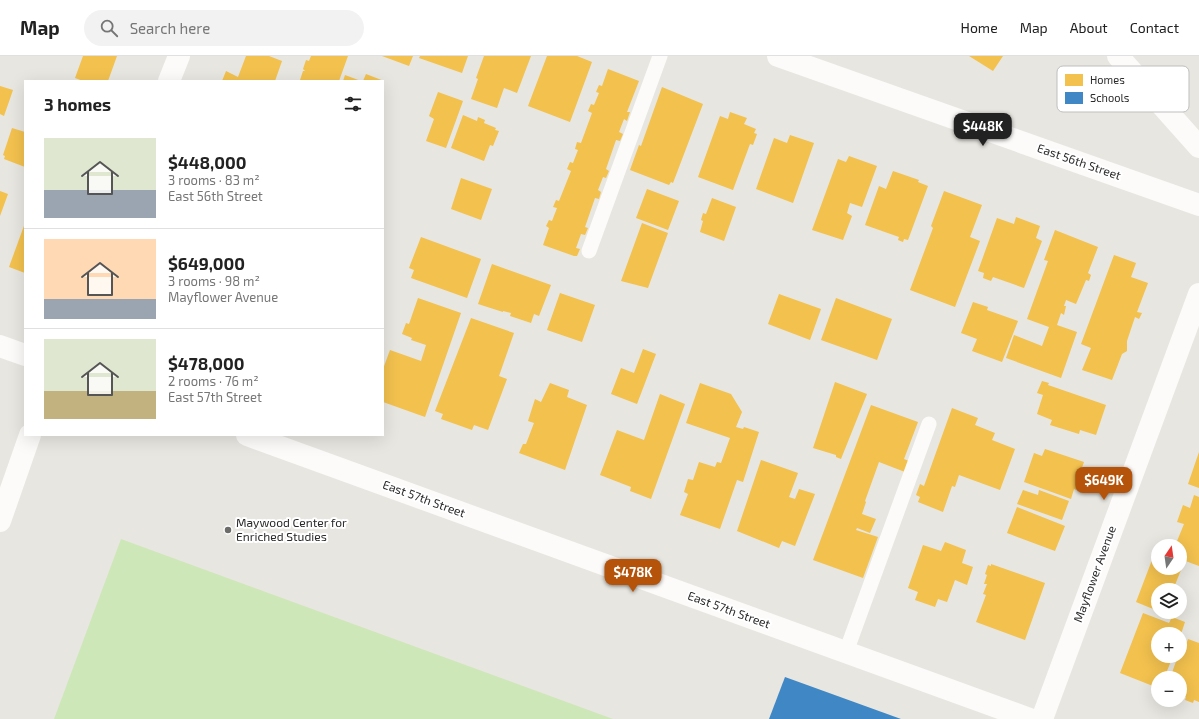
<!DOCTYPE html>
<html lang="en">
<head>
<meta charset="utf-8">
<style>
  :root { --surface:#fff; --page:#f2f2f2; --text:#222; --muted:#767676; --line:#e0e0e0; --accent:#b45309 }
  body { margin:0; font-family:"Exo 2",sans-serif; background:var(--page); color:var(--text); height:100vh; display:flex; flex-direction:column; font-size:15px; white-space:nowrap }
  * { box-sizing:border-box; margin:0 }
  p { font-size:13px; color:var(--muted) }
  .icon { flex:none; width:22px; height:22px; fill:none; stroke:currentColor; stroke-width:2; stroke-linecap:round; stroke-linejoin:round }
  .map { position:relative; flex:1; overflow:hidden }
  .details { position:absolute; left:24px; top:24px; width:360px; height:356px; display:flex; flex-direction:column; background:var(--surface); border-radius:0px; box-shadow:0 4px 16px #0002 }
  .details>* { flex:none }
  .needle { width:26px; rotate:13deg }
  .fabs { position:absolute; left:1151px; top:483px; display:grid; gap:8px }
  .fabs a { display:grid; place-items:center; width:36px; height:36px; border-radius:50%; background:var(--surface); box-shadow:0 4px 16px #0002; font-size:20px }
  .price { position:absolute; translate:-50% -34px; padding:0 9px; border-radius:8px; background:var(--accent); color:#fff; font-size:13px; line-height:26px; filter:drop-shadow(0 1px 2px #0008) }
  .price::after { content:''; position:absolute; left:50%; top:24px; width:12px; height:9px; margin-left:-6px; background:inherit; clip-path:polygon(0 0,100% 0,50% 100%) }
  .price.active { background:#222; color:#fff }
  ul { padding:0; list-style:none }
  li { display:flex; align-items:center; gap:12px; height:100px; padding:0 20px }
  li+li { border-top:1px solid var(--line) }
  li span { display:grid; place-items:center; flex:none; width:112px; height:80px; border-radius:0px; color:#555 }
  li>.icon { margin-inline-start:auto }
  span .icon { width:48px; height:48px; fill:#fffc; stroke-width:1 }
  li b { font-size:17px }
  h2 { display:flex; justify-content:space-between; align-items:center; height:48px; padding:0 20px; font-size:17px }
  header { display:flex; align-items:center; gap:24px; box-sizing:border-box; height:56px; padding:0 20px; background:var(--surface); border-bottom:1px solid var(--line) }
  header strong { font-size:19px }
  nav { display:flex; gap:22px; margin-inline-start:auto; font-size:14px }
  .search { width:280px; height:36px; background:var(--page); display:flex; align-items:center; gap:10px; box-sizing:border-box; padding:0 14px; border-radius:22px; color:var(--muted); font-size:15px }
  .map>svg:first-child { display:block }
  .pitch { fill:#cee7b8 }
  .homes { fill:#f2c14e }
  .schools { fill:#3f88c5 }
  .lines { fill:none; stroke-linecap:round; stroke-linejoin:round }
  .lane { stroke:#fcfbfa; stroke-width:15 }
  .street { stroke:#fcfbfa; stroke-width:22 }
  .poi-dot { fill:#6c6c6a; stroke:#fff; stroke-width:1.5 }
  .labels { text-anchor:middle; stroke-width:4; stroke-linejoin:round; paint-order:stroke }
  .street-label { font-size:12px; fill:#2a2a2a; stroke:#fff }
  .poi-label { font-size:12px; fill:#2a2a2a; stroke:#fff; text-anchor:start }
  .key { fill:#fff; stroke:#bfbfbf; stroke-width:1 }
  .key-label { font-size:11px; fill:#2a2a2a }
</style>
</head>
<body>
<header>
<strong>Map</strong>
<div class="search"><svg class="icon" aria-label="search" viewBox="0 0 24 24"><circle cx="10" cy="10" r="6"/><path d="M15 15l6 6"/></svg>Search here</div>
<nav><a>Home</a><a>Map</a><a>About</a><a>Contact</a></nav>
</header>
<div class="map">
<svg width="1199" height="663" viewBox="0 0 1199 663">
  <rect width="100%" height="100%" fill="#e8e6e0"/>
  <!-- pitch -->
  <path class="pitch" d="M121 483 613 663H54Z"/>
  <!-- homes -->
  <path class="homes" d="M83 0H117L108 25H83L75 22Z
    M246 0H269L282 5 275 25H222L226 15 238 21Z
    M311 0H348L339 25 300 24 303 15H305L303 13 306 4 309 5Z
    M382 0H413L409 10Z
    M420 0H468L462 17 419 2Z
    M484 0H531L517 37 504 32 497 52 471 43 478 23 476 22Z
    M547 0H577L592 6 570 66 528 50Z
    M969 0H1003L993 15Z
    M608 13 639 25 627 56H630L627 65 624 63 619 76 623 78 620 85 616 84 606 113 609 115 606 122 603 121 598 134 601 136 599 143 595 142 585 171 588 172 585 179 581 178 576 192 580 193 577 200H574L543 189 549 172 546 170 549 164 552 165 557 152 553 151 556 144 559 145 571 115 567 113 570 106 573 107 578 94 575 93 577 86 581 87 592 57 588 55 591 48 594 49 599 37 596 36 599 29 602 30Z
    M366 18 384 25H363Z
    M345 19 361 25H343Z
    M0 30 13 34 4 60 0 58Z
    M662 31 703 48 673 127 671 126 669 129 630 114 639 89 641 90Z
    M438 36 463 45 446 92 426 85 434 63 429 60Z
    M730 56 747 62 744 68 756 73 754 77 757 78 753 89 750 88 733 134 698 121 720 60 728 63Z
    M463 59 477 65 478 61 485 64 484 67 496 72 495 74 499 75 493 90 490 89 484 105 451 92Z
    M12 72 25 76V111L4 103 5 100 3 99Z
    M790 79 814 87 793 147 756 133 774 82 787 87Z
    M849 100 877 110 862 151 850 147 847 157 852 160 843 184 812 174 838 103 846 106Z
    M893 115 919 124 918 126 928 130 908 184 904 183 903 186 898 184 899 181 865 169 879 130 886 133Z
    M461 122 492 133 481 164 451 153Z
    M647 133 679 145 668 174 636 162Z
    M0 135 8 138 0 160Z
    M944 135 982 149 970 181 980 185 955 251 910 234 933 172 931 170Z
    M712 142 736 151 724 185 700 176 703 165 701 164 703 157 706 158Z
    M1016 161 1040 170 1036 182 1042 185 1024 232 993 221 991 225 983 222 984 217 978 215 997 162 1014 168Z
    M25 167V217L9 211Z
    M642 167 668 177 648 232 621 225Z
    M1055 174 1098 191 1088 217 1091 219 1089 225 1086 224 1076 248 1066 244 1064 250H1066L1064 259 1061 257 1057 269 1077 276 1061 322 1006 302 1014 279 1042 290 1049 271 1027 263 1048 205 1044 204Z
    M421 181 481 203 467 242 411 222 414 214 409 212Z
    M1114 199 1136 207 1131 221 1148 227 1137 256 1142 257 1139 263 1135 261 1127 285V295L1122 298 1112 324 1082 314 1091 292 1081 288Z
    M492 208 551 229 539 260 534 258 531 267 510 260 511 257 503 255V256L478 248Z
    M560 237 595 249 582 286 547 274Z
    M779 238 821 253 810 284 768 268Z
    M418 242 461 257 425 361 383 346V313L390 294 421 305 426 289 411 284 412 282 402 278 406 267 409 268Z
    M836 242 892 263 877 304 821 284Z
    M973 246 988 251 987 254 1018 265 1002 306 972 295 977 283 961 277Z
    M471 262 514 277 499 320 507 323 488 374 474 369 472 374 441 363 443 358 435 355Z
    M643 293 656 298 637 348 611 338 621 312 634 317Z
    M1042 325 1049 327 1048 329 1106 349 1096 379 1080 374 1079 378 1050 369 1052 364 1037 358 1043 339 1037 337Z
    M835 326 867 338 841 403 836 401V399L813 392Z
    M550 327 569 334 567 341 587 349 565 414 519 397 523 388H526L534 367 528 365 535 343 541 346Z
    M700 327 731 338 742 356 736 371 743 373 744 371 759 376 743 426 737 424 720 473 680 459 688 438 684 436 688 423 693 424 699 406 715 411 717 406 721 407 730 382 686 367Z
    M660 338 685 348 651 443 630 435 631 431 600 419 617 374 644 384Z
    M871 349 918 366 904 403 909 405 905 416 879 406 865 445 866 446 862 458 876 463 870 477 857 472 856 474 878 481 863 522 813 504Z
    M952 352 978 362 975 369 995 377 992 384 1015 393 1000 434 959 419 955 431 952 430 943 456 918 446 920 441 916 439 920 428 924 430Z
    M1045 393 1084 406 1080 417 1087 419 1081 436 1074 433 1071 443 1024 426 1034 397 1042 400Z
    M1199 396V432L1188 428Z
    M761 404 798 417 789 441 795 443 799 433 815 438 795 490 782 485 779 492 737 475Z
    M1023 434 1038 439 1039 434 1069 445 1062 464 1017 448Z
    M1194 439 1199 441V510L1180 503V490H1175L1184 468 1177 466 1183 449 1190 452Z
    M1017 451 1065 470 1055 495 1007 477Z
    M945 486 966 494 962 507 973 511 967 529 955 524 947 546 938 543 935 551 915 544 918 536 908 532 923 489 941 495Z
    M1152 504 1158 506V512H1174L1181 514 1173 534H1158V555L1136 546Z
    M991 508 1045 527 1025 584 976 566 986 539 983 538 987 528H984L987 519 985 518 988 509 991 510Z
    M1143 557 1169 567 1172 561 1185 566 1181 578H1158V600H1173L1165 620H1168V622H1158V632L1120 617Z
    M1188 583 1199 587V646L1194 644 1193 647 1185 644 1186 641 1180 639V622H1170L1178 600H1180L1181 594 1184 595Z"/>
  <!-- schools -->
  <path class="schools" d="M785 621 901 663H769Z"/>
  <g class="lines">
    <!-- lane -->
    <path class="lane" d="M589 195 660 0
      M846 596 929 368"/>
    <!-- street -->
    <path class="street" d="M778 0 1199 149
      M1118 0 1199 91
      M169 25 179 0
      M0 290 25 299
      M247 379 1030 663
      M0 465 30 379
      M1042 663 1199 238"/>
  </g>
  <!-- markers -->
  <circle class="poi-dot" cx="228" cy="474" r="4"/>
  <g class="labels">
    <!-- street labels -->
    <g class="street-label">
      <text transform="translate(1079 106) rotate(19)" y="4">East 56th Street</text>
      <text transform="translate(424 443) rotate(20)" y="4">East 57th Street</text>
      <text transform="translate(1095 518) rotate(-70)" y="4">Mayflower Avenue</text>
      <text transform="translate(729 554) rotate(20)" y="4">East 57th Street</text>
    </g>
    <!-- poi labels -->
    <g class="poi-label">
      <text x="236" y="471">Maywood Center for<tspan x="236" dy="14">Enriched Studies</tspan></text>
    </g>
  </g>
  <!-- legend -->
  <rect x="1057" y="10" width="132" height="46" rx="6" class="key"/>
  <rect x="1065" y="18" width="18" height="12" fill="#f2c14e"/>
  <rect x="1065" y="36" width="18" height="12" fill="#3f88c5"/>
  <g class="key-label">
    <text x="1090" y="28">Homes</text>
    <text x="1090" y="46">Schools</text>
  </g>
</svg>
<div class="fabs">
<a><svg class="needle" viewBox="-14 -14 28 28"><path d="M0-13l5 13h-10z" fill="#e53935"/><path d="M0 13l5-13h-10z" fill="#767676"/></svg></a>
<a><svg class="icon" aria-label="layers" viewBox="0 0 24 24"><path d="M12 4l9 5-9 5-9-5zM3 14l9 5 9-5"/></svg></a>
<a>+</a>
<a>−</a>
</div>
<b class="price active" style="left:983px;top:91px">$448K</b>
<b class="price" style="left:1104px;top:445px">$649K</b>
<b class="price" style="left:633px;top:537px">$478K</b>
<section class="details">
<h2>3 homes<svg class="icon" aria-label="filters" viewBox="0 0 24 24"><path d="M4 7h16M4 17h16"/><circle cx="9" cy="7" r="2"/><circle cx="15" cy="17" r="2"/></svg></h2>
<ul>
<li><span style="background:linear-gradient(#dfe7d0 65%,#9aa5b1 0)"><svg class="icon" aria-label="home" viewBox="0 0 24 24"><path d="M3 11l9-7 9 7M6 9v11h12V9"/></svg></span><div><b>$448,000</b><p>3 rooms · 83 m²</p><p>East 56th Street</p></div></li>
<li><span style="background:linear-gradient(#ffd9b3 75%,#9aa5b1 0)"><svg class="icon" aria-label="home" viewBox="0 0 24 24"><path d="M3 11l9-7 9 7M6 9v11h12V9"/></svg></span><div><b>$649,000</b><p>3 rooms · 98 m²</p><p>Mayflower Avenue</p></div></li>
<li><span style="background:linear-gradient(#dfe7d0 65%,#c2b280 0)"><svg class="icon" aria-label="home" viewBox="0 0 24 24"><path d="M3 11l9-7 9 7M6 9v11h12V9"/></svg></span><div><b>$478,000</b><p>2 rooms · 76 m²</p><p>East 57th Street</p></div></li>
</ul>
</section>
</div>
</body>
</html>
